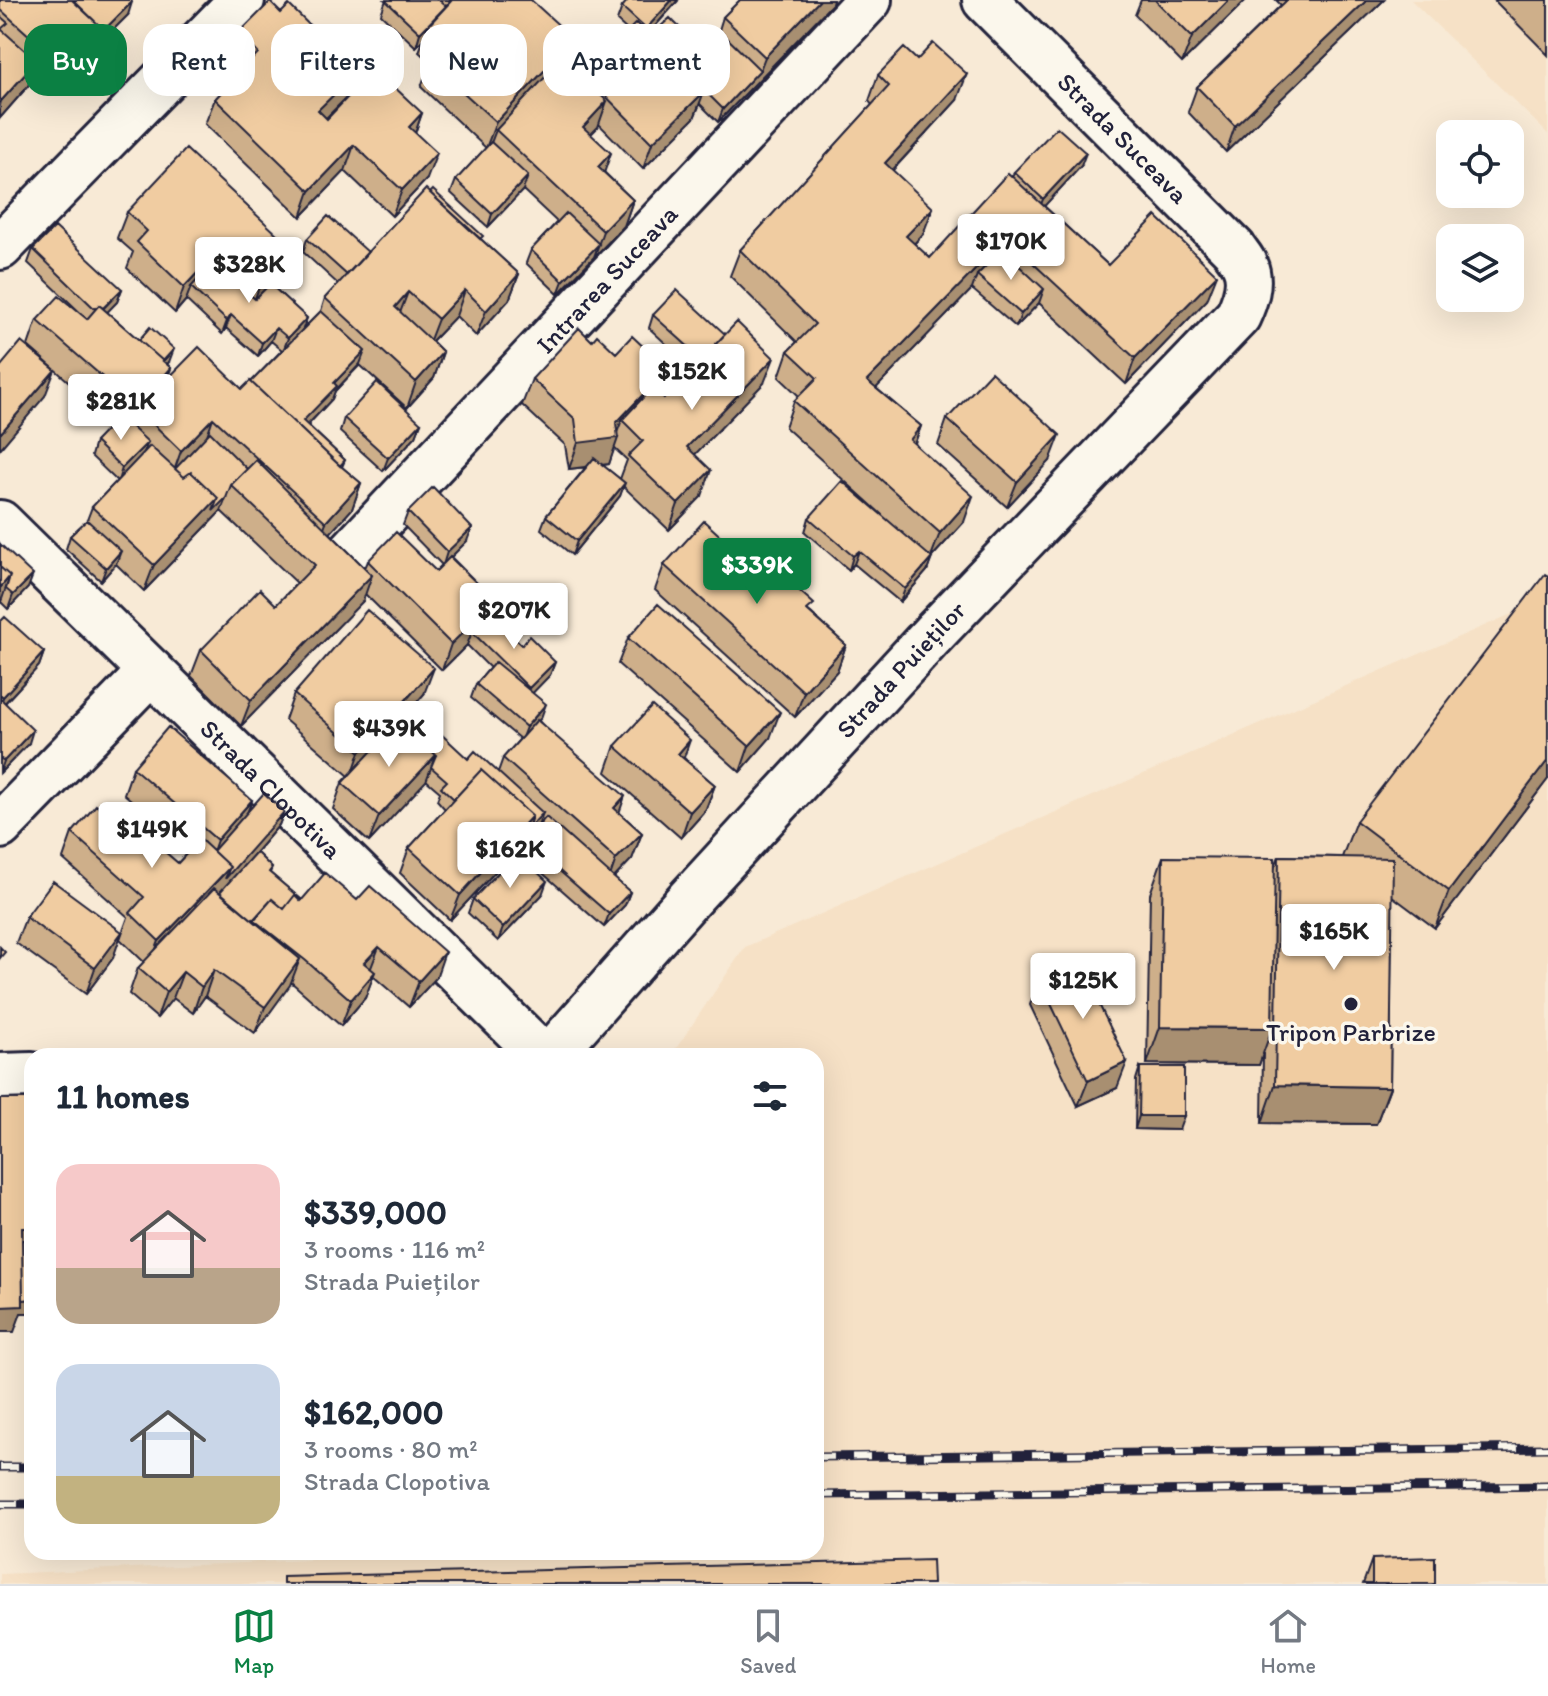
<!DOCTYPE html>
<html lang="en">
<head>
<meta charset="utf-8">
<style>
  :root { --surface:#fff; --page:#f6f6f7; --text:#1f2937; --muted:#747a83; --line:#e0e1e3; --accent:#0b8043 }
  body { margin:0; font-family:Itim,sans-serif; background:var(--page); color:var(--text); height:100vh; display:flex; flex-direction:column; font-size:30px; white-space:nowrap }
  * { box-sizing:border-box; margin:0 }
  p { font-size:26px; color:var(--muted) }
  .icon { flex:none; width:44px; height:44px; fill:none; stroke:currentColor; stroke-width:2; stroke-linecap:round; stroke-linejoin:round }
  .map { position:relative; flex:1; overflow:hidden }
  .drawer { position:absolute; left:24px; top:1048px; width:800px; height:512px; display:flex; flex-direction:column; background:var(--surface); border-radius:24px; box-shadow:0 8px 32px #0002 }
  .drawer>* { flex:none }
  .top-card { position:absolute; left:24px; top:24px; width:800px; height:72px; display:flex; gap:16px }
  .fabs { position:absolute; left:1436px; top:120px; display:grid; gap:16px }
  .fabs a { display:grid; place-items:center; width:88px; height:88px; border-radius:16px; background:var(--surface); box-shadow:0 8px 32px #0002; font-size:40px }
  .price { position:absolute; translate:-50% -68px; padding:0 18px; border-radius:8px; background:#fff; color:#222; font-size:26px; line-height:52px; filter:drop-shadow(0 2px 4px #0008) }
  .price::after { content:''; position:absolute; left:50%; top:48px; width:24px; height:18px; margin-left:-12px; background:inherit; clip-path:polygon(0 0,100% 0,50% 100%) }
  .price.selected { background:var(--accent); color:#fff }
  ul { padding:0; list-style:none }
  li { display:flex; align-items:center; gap:24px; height:200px; padding:0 32px }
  li span { display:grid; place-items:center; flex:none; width:224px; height:160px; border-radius:24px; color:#555 }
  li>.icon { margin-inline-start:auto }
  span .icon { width:96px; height:96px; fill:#fffc; stroke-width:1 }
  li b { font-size:34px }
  h2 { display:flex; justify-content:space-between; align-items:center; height:96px; padding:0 32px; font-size:34px }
  .tag { padding:0 28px; border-radius:24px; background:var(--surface); box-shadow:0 8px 32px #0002; font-size:28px; line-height:72px }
  .tag.selected { background:var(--accent); color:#fff }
  .dock { display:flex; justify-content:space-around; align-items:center; height:112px; border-top:2px solid var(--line); background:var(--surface); font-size:22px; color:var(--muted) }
  .dock a { display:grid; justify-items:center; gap:4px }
  .dock .selected { color:var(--accent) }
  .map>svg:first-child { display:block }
  .built { fill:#f6e1c6 }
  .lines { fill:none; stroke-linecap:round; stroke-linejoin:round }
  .street-casing { stroke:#22223b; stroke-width:50 }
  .street { stroke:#fbf7ec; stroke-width:44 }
  .rail-casing { stroke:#22223b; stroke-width:9 }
  .rail { stroke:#fbf7ec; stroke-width:6; stroke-dasharray:18; stroke-linecap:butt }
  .wall { fill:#ceaf8a; stroke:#22223b; stroke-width:2; fill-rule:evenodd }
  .shaded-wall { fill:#a88f71; stroke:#22223b; stroke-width:2 }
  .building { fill:#f0cca1; stroke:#22223b; stroke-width:2 }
  .poi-dot { fill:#22223b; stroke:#fbf7ec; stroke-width:3 }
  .labels { text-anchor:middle; stroke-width:7; stroke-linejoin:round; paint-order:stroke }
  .street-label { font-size:26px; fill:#22223b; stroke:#fbf7ec }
  .poi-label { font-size:26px; fill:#22223b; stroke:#fbf7ec }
</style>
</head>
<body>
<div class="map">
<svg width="1548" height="1584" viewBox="0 0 1548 1584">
  <rect width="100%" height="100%" fill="#f8ead6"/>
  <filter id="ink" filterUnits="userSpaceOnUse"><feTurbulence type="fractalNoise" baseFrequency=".0125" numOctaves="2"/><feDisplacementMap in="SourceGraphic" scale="16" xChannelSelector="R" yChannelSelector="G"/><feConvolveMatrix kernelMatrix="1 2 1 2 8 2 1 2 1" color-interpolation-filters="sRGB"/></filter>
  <g filter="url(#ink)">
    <!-- built -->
    <path class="built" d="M1411 0H1548V134Z
      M1548 583V1584H0V1574L484 1552H816V1056H674L675 1050 745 947 1530 606Z"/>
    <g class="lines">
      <defs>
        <g id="street">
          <path d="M0 247 242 0"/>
          <path id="s1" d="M0 523 543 1056"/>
          <path id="s2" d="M344 559 869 0"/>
          <path d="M0 826 151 671"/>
          <path id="s3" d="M550 1056 689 899 935 632 1238 316C1245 301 1252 282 1245 266 1243 260 1237 254 1234 249L985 0"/>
          <path d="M0 1076 32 1075"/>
        </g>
      </defs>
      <!-- street casing -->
      <use href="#street" class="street-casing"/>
      <!-- street -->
      <use href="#street" class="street"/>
      <defs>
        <path id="rail" d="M816 1457 1548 1448
          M0 1467H32
          M816 1495 1548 1486
          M0 1504H32"/>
      </defs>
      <!-- rail casing -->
      <use href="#rail" class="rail-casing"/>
      <!-- rail -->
      <use href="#rail" class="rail"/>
    </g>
    <!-- wall -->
    <path class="wall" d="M0 0 128 15 99 44 96 40 91 52 54 93 32 73 28 86 0 118Z
      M386 0H531L565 62 583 79 584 74 628 31 617 21 622 7 677 2 647 35 650 38V36L701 49 719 30 723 17 740 0H833L832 4 718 122 700 104 694 118 643 169 599 124 598 127 591 134 604 172 633 200 624 226 558 294 526 263 531 250 557 222 523 190 488 227 451 193 456 180 486 148 421 87 430 62 419 52 424 38 416 47 381 14Z
      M1141 0H1246L1182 63 1135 15Z
      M1276 0H1384L1226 152 1188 112 1197 87 1281 5Z
      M1494 0H1548V55Z
      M239 33 347 97 380 95 422 113 415 133 427 179 392 216 345 171 301 217 205 124 215 99 241 71 230 58Z
      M878 75 957 100 892 171 923 234 914 244 930 258 1012 177 1014 172 1081 166 1044 206 1108 265 1207 300 1126 384 1039 303 1016 327 972 289 876 388 921 426 915 443 964 522 932 557 927 571 900 602 854 564 849 570 805 532 809 518 881 514 785 427 794 401 799 396 779 377 788 351 797 342 730 276 740 250 872 105 869 101Z
      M127 212 285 276 274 288 307 318 303 329 321 311 325 298 338 284 303 252 307 239 368 252 482 240 519 274 509 300 476 336 456 316 432 341 443 352 434 378 407 408 360 365 335 391 332 399 308 425 345 460 342 467 361 483 352 509 330 533 365 568 368 561 436 571 442 565 403 525 408 512 467 541 451 557 495 601 490 614 522 645 555 662 550 675 532 693 541 718 538 720 619 812 642 833 632 859 614 878 630 892 625 905 604 927 521 854 525 841 536 828 450 920 400 873 409 848 445 809 437 800 440 792 426 780 369 842 333 809 342 783 349 776 285 720 294 694H424L399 722 468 759 498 772 503 758 520 739 471 698 476 684 490 668 467 645 442 670 365 594 363 601 241 726 191 676 201 650 276 605 297 583 221 511 144 591 116 564 101 581 66 549 70 536 87 520 92 507 117 481 91 456 95 442 115 422 28 346 37 320 87 319 28 263 33 249 122 289 117 302 107 312 139 340 169 362 167 364 171 368 167 380 242 389 251 382 282 350 271 341 258 356 226 328 222 334 186 300 175 313 127 268 133 252 117 238Z
      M653 315 764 383 695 454 702 496 669 530 623 486 620 496 572 555 541 529 546 516 586 467 569 469 565 445 522 405 532 379 592 341 616 353 667 369 658 392 664 398 692 368 649 328ZM614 448 627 460 620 479 602 465 609 464Z
      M344 418 421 423 416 436 383 471 340 432Z
      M947 419 1050 461 1007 507 938 445Z
      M0 544 28 588 8 609 1 602Z
      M664 565 772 583 811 613 846 645 837 671 795 717 655 590Z
      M0 622 44 652 39 666 5 703 29 743 0 773Z
      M628 638 770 738 740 772 618 664Z
      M615 746 684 758 715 785 705 811 681 838 606 772Z
      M133 768 252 800 248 812H284L279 825 256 852 272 868 270 873 302 900 436 978 409 1007 373 976 365 998 341 1026 291 982 255 1033 205 996 193 1013 173 998 157 1018 129 994 138 968 144 962 120 939 128 917 63 859 72 833 122 827 178 863 190 850 124 794Z
      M1548 779 1435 928 1392 896 1390 1087 1376 1124 1262 1123 1263 1053 1259 1065 1147 1064 1150 894 1163 857 1274 869 1279 856 1342 857 1356 821Z
      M542 895 498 941 468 913 473 899Z
      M26 917 113 958 86 994 16 943Z
      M1039 979 1117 1088 1078 1106 1030 1005Z
      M1140 1067 1179 1130 1135 1129 1136 1080Z
      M1372 1559 1435 1584H1363Z"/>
    <!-- shaded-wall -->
    <path class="shaded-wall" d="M672 0H678L641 42 646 29Z
      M820 0H833L832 4 718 122 723 109 760 70 765 57Z
      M1229 0H1246L1182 63 1192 37Z
      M1367 0H1384L1226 152 1235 126Z
      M132 2 128 15 99 44 104 30Z
      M446 6 428 26 424 38 416 47 420 33Z
      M101 27 91 52 54 93 64 67Z
      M574 39 564 65 496 130 491 143 486 148 496 122Z
      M37 61 28 86 0 118V105L1 101Z
      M357 72 347 97 308 136 318 110Z
      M967 74 957 100 875 189 885 163Z
      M704 92 694 118 643 169 652 143Z
      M607 101 598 127 573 152 583 127Z
      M422 113 413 139 409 127Z
      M354 145 345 171 301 217 310 191Z
      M437 153 427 179 392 216 402 190Z
      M611 153 602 179 598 167Z
      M1086 153 1081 166 1038 213 1043 199Z
      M528 176 523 190 488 227 492 214Z
      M633 200 624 226 594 257 603 231Z
      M933 208 923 234 897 262 906 236Z
      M1006 238 997 264 977 275 972 289 858 407 867 381Z
      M599 244 594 257 558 294 563 281Z
      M219 250 210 275 191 287 186 300 175 313 184 287Z
      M294 250 285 276 250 313 259 287Z
      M519 274 509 300 476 336 486 311Z
      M1217 275 1207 300 1126 384 1135 358Z
      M122 289 117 302 94 326 99 313Z
      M1044 289 1039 303 1016 327 1021 314Z
      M465 290 456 316 428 345 438 319Z
      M408 292 398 318 395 307Z
      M231 315 226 328 222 334 227 321Z
      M307 318 302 331 283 351 288 338Z
      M276 328 271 341 258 356 262 343Z
      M174 349 169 362 150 384 155 370Z
      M365 351 360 364 335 391 332 399 299 434 303 421 334 383Z
      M443 352 434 378 407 408 416 382Z
      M774 358 764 383 677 473 687 447Z
      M171 368 162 394 138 409 131 430 128 433 137 407Z
      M667 369 658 395 622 420 615 438H618L609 464 569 469 578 443 616 423Z
      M55 370 45 396 0 449V434Z
      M213 418 204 444 174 471 181 451Z
      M421 423 416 436 383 471 388 458Z
      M921 426 911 452 910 440Z
      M1060 435 1050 461 1007 507 1017 482Z
      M148 442 143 455 118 481 122 468Z
      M711 470 702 496 669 530 678 504Z
      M361 483 352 509 317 548 326 522Z
      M625 483 620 496 572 555 577 541Z
      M973 496 964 522 930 559 940 533Z
      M218 498H226L221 511 144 591 154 565Z
      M472 528 467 541 443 565 447 552Z
      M121 551 116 564 101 581 106 568Z
      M859 551 854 564 849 570 853 556Z
      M932 558 927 571 900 602 905 589Z
      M33 575 28 588 8 609 13 595Z
      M372 575 363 601 241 726 251 700Z
      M10 576 1 602 0 603V588Z
      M495 601 485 627 472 632 467 645 442 670 451 644Z
      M846 645 837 671 795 717 804 692Z
      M44 652 39 666 0 708 3 697Z
      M555 662 550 675 524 702 529 688Z
      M434 668 424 694 351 778 360 752Z
      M546 704 541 718 521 740 526 727Z
      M780 712 770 738 740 772 749 746Z
      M33 730 29 743 0 773 4 761Z
      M690 740 681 766 678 754Z
      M436 755 426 781 369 842 379 816Z
      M1548 760V779L1435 928 1449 891Z
      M715 785 705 811 681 838 690 812Z
      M625 796 616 822 614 808Z
      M252 800 242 826 208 866 217 840Z
      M284 812 279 825 221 893 149 967 159 941Z
      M543 813 538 826 450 920 460 895 532 816Z
      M642 833 632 859 607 885 616 859Z
      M547 881 542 895 498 941 503 928Z
      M630 892 625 905 604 927 609 914Z
      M122 932 113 958 86 994 95 968Z
      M379 947 369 973 364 963Z
      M445 952 436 978 409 1007 419 981Z
      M300 959 290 985 255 1033 265 1007Z
      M214 970 205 996 193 1013 202 987Z
      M183 972 173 998 157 1018 166 992Z
      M375 972 365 998 341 1026 351 1000Z
      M1160 1027 1272 1028 1259 1065 1147 1064Z
      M1127 1062 1117 1088 1078 1106 1088 1081Z
      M1275 1085 1390 1087 1376 1124 1262 1123Z
      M1139 1116H1184L1179 1130 1135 1129Z
      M22 1228H32V1253L18 1240Z
      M32 1299V1313H21L14 1332H0V1307L18 1300Z"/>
    <!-- building -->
    <path class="building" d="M0 0H72L101 27 64 67 0 9Z
      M73 0H131L132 2 104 30Z
      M385 0H439L446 6 420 33Z
      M452 0H531L574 39 496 122 430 62 447 43 428 26Z
      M628 0H672L646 29 622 7Z
      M740 0H820L765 57 723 17Z
      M1155 0H1229L1192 37Z
      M1287 0H1367L1235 126 1197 87Z
      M270 2 281 13 289 5 357 72 318 110 327 119 364 80 380 95 391 84 422 113 409 127 437 153 402 190 354 145 310 191 215 99 258 53 239 33Z
      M0 16 8 23 1 29 37 61 1 101 0 100Z
      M670 18 701 49 719 30 760 70 723 109 650 36Z
      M636 23 704 92 652 143 584 74Z
      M933 43 967 74 885 163 933 208 906 236 930 258 1008 173 1108 265 1156 216 1217 275 1135 358 1006 238 867 381 921 426 910 440 973 496 940 533 794 401 817 378 788 351 815 324 740 250 889 86 878 75 904 48 917 60Z
      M562 59 607 101 583 127 611 153 598 167 633 200 603 231 496 130Z
      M1057 127 1086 153 1043 199 1014 172Z
      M491 142 528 176 492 214 456 180Z
      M186 149 294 250 259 287 219 250 184 287 137 242 147 231 127 212Z
      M426 189 519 274 486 311 465 290 438 319 408 292 395 307 443 352 416 382 325 298Z
      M433 190 483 236 480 239 430 193Z
      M566 213 599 244 563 281 531 250Z
      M328 216 368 252 347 275 307 239Z
      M55 227 122 289 103 308 99 305 95 309 33 249Z
      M1002 250 1044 289 1021 314 977 275Z
      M214 262 255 299 270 284 307 318 288 338 276 328 262 343 231 315 227 321 191 287Z
      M677 290 725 334 702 359 653 315Z
      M59 296 87 319 99 305 171 368 137 407 37 320Z
      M321 311 365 351 334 383 337 386 303 421 345 460 340 466 251 382Z
      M737 322 774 358 687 447 711 470 678 504 628 456 643 441 622 420 653 387 664 398Z
      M150 327 174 349 163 361 139 340Z
      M579 328 592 341 597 335 616 353 632 336 667 369 616 423 618 438 578 443 575 419 532 379Z
      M21 342 55 370 0 434V367Z
      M199 347 242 389 250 381 336 462 361 483 326 522 213 418 181 451 138 409Z
      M991 372 1060 435 1017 482 947 419Z
      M377 382 421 423 388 458 344 418Z
      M120 416 148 442 122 468 95 442Z
      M210 432 247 469 231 485 226 498 213 511 218 498 191 472 184 477 175 469Z
      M150 446 184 477 191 472 218 498 154 565 92 507Z
      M594 458 625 483 577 541 546 516Z
      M256 460 372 575 251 700 201 650 260 589 276 605 315 565 231 485Z
      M842 481 932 558 905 589 859 551 853 556 809 518Z
      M433 487 472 528 447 552 408 512Z
      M87 520 121 551 106 568 70 536Z
      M704 521 772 583 780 573 814 604 807 610 846 645 804 692 664 565Z
      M396 532 436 571 450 557 495 601 451 644 368 561Z
      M0 544 33 575 13 595 6 589 10 576 0 567Z
      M0 567 10 576 0 588Z
      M1545 574 1548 576V760L1449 891 1356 821Z
      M658 604 780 712 749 746 628 638Z
      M367 610 434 668 360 752 294 694Z
      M490 614 522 645 529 636 555 662 529 688 472 632Z
      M5 617 44 652 3 697 0 694V622Z
      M495 662 546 704 526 727 476 684Z
      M0 698 33 730 4 761 0 758Z
      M652 706 690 740 678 754 715 785 690 812 615 746Z
      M413 708 468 759 475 751 543 813 528 829 532 816 481 770 454 799 441 787 447 781 431 767 436 755 400 723Z
      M537 720 625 796 614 808 642 833 616 859 503 758Z
      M399 722 436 755 379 816 342 783Z
      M168 727 252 800 217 840 133 768Z
      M481 770 532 816 460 895 409 848Z
      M264 793 284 812 225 879 230 867 213 851Z
      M96 805 122 827 128 820 178 863 200 839 230 867 159 941 130 913 144 897 72 833Z
      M546 817 630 892 609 914 525 841Z
      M256 852 272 868 269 872 302 900 301 901 295 895 284 909 272 899 253 920 220 892Z
      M517 853 547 881 503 928 473 899Z
      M1279 856 1393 858 1390 1087 1275 1085Z
      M1163 857 1275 858 1272 1028 1160 1027Z
      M325 873 357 900 370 886 445 952 419 981 379 947 364 963 375 972 351 1000 305 960 254 920 272 899 284 909 295 895 301 901Z
      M53 881 122 932 95 968 26 917Z
      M214 888 300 959 265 1007 214 970 202 987 183 972 166 992 138 968Z
      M0 947 5 952 0 958Z
      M1078 961 1127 1062 1088 1081 1039 979Z
      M1140 1067H1184V1116H1139Z
      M0 1099H31L32 1228H22L23 1306 0 1307Z
      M22 1240H32V1299L23 1300Z
      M1435 1557V1584H1372V1559Z
      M932 1560 933 1584H283V1577Z"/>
  </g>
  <!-- markers -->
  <circle class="poi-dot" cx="1351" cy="1004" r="8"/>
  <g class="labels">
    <!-- street labels -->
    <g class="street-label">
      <text transform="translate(1123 138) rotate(45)" y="9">Strada Suceava</text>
      <text dy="9" stroke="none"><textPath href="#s2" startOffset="384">Intrarea Suceava</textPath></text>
      <text dy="9" stroke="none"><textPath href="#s3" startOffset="522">Strada Puieților</textPath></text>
      <text dy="9" stroke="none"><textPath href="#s1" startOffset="380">Strada Clopotiva</textPath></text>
    </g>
    <!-- poi labels -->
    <g class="poi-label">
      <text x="1351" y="1041">Tripon Parbrize</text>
    </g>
  </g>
</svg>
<div class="fabs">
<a><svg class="icon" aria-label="locate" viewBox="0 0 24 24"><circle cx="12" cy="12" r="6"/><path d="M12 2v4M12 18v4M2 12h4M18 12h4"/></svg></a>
<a><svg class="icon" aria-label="layers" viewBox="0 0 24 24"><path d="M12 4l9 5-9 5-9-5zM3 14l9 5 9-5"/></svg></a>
</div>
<b class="price" style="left:1011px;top:282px">$170K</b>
<b class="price" style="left:249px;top:305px">$328K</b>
<b class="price" style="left:692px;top:412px">$152K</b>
<b class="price" style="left:121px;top:442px">$281K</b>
<b class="price selected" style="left:757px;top:606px">$339K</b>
<b class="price" style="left:514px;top:651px">$207K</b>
<b class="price" style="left:389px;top:769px">$439K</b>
<b class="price" style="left:152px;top:870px">$149K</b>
<b class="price" style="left:510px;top:890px">$162K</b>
<b class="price" style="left:1334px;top:972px">$165K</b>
<b class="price" style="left:1083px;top:1021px">$125K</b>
<div class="top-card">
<a class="tag selected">Buy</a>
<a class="tag">Rent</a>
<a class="tag">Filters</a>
<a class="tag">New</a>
<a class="tag">Apartment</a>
</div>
<section class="drawer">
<h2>11 homes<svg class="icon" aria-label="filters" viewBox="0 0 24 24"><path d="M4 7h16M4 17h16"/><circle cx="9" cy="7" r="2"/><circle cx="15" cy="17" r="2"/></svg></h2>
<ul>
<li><span style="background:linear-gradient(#f6c9c9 65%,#b9a48a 0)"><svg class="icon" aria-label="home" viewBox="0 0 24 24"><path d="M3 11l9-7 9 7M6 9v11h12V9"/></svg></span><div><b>$339,000</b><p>3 rooms · 116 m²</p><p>Strada Puieților</p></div></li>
<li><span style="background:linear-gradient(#c9d6e8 70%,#c2b280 0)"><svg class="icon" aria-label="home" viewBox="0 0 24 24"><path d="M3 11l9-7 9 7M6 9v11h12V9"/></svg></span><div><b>$162,000</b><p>3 rooms · 80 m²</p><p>Strada Clopotiva</p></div></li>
</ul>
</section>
</div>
<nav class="dock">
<a class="selected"><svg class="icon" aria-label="map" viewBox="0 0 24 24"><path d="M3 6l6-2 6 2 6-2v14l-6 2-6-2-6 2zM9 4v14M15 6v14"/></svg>Map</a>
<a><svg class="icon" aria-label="saved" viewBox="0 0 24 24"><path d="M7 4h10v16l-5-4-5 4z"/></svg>Saved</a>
<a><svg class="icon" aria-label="home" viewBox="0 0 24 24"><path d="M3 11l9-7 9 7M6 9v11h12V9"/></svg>Home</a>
</nav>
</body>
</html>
